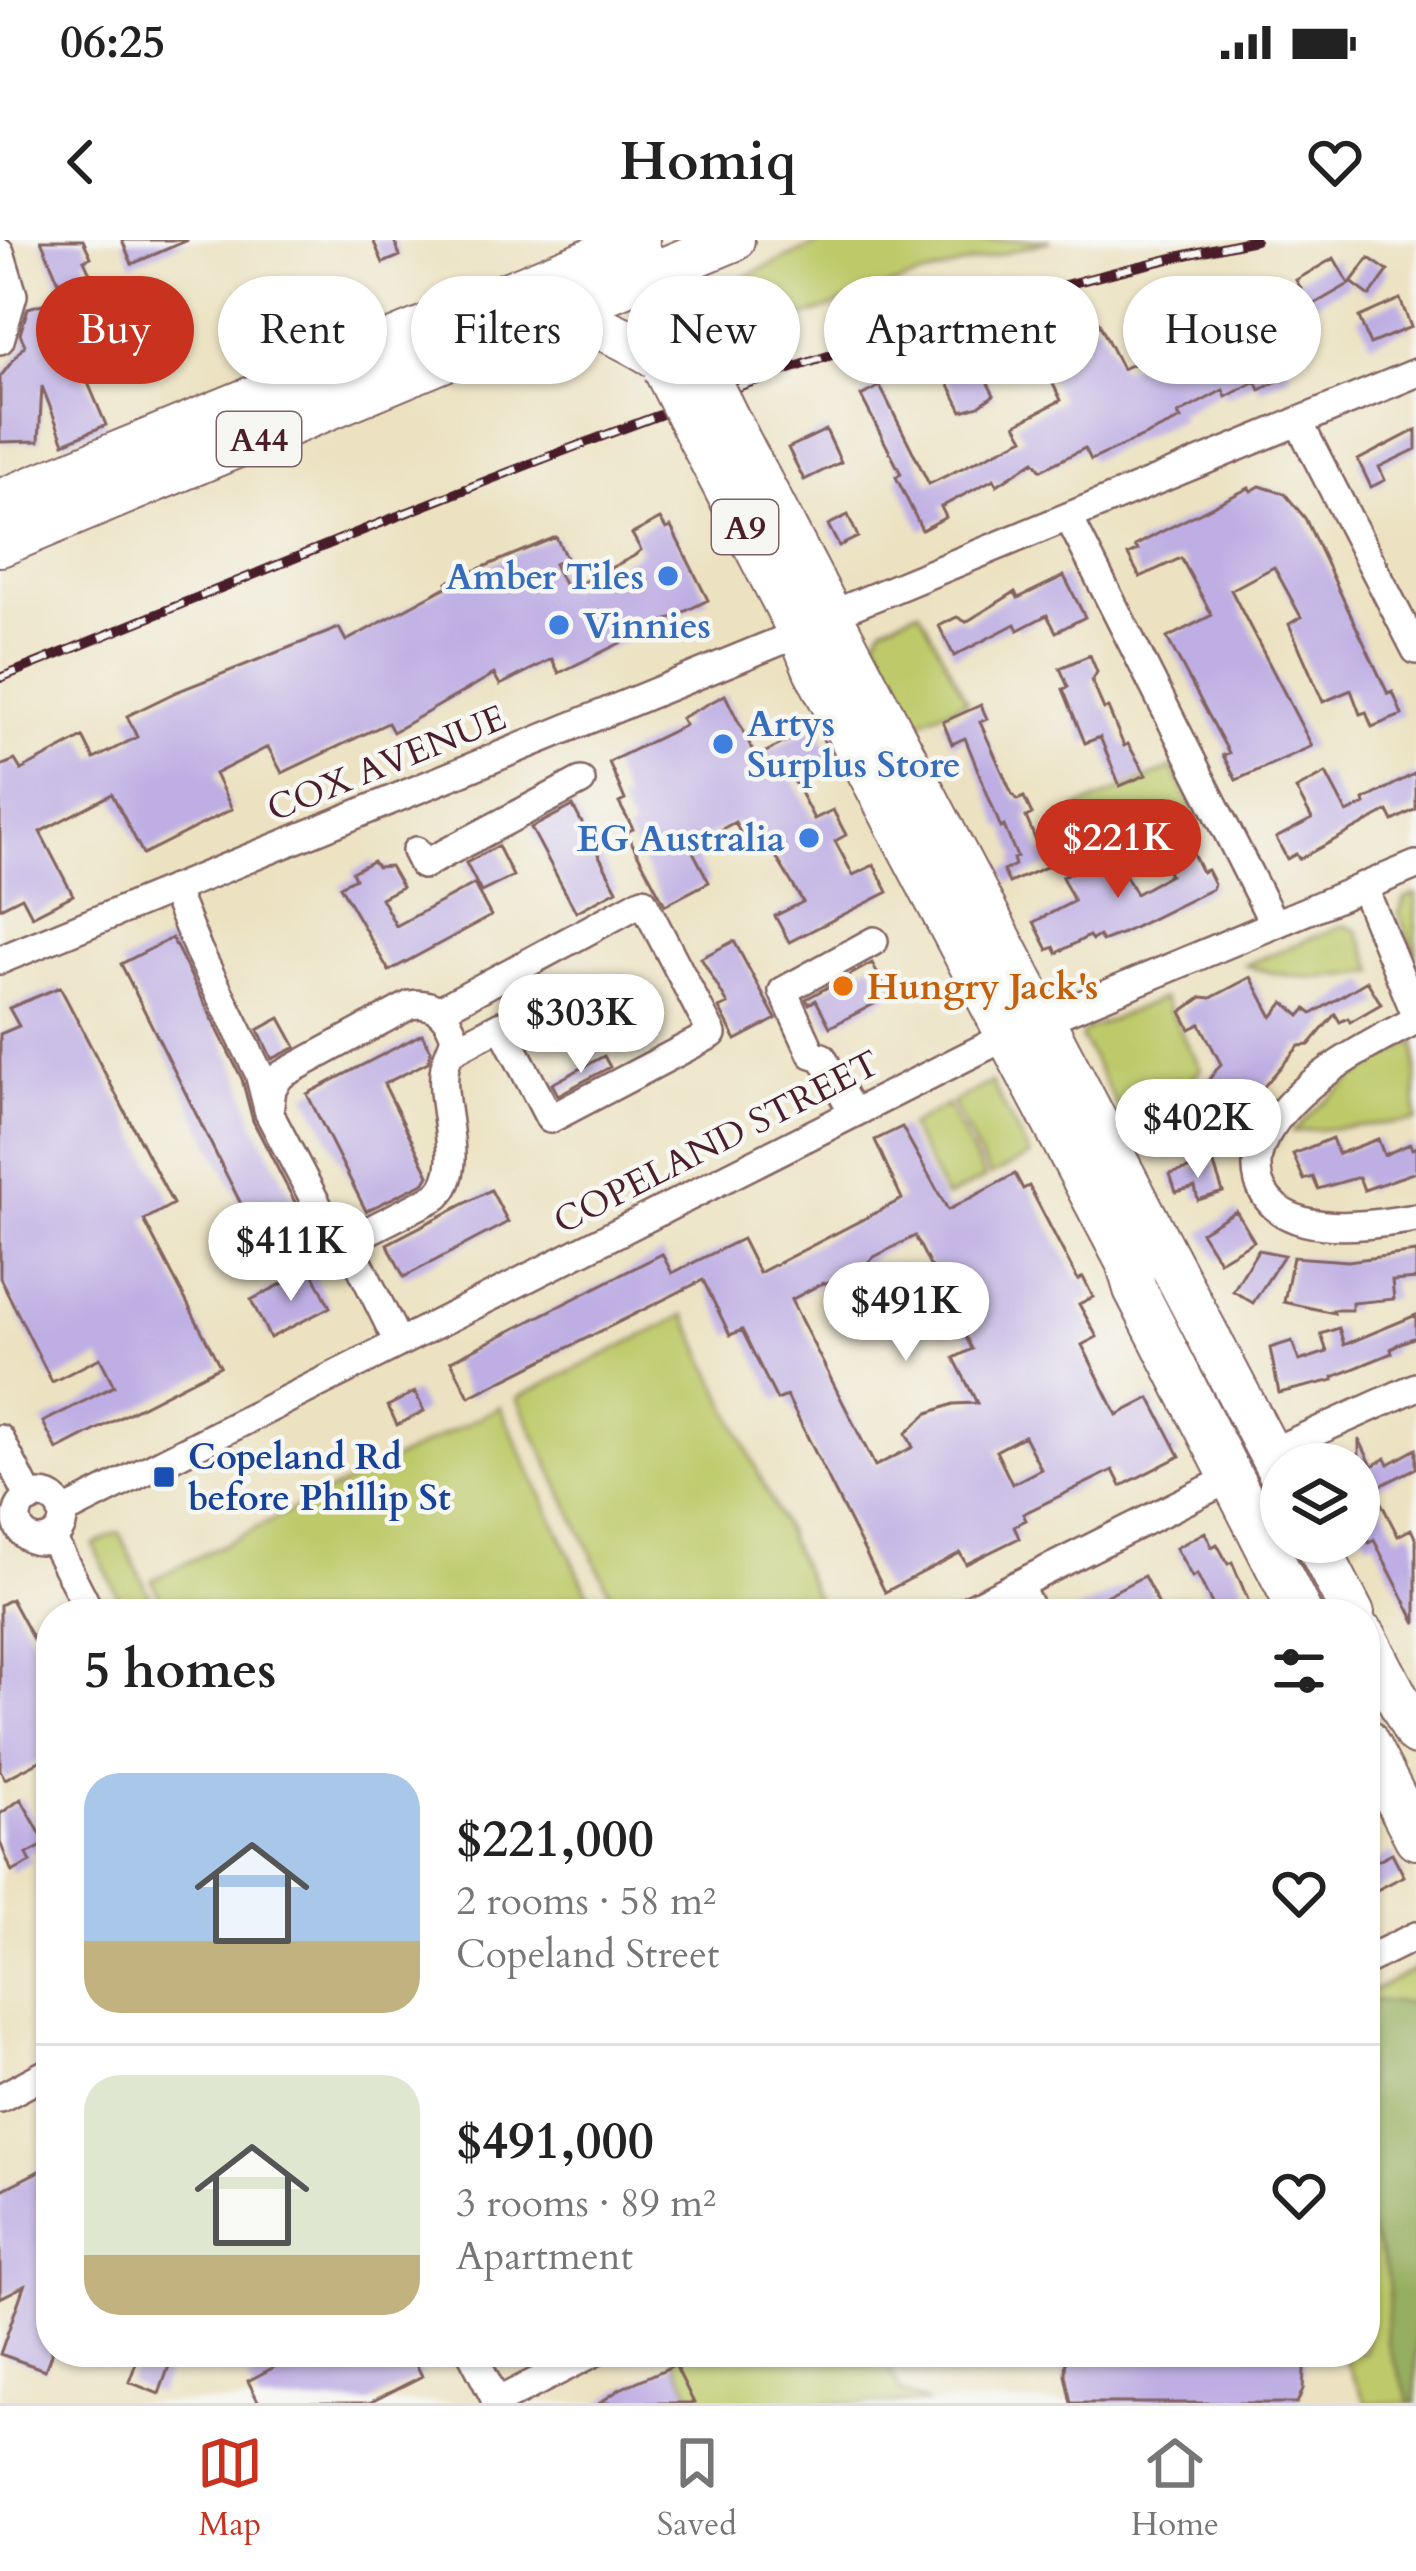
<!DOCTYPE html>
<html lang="en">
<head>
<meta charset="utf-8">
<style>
  :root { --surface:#fff; --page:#f2f2f2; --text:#222; --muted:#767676; --line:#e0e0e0; --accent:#c8321e }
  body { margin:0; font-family:Cardo,serif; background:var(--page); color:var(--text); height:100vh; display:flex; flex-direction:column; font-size:45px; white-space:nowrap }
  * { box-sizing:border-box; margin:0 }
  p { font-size:39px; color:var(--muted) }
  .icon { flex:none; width:66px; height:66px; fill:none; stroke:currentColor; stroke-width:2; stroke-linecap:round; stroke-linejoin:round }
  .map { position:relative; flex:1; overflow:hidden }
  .sheet { position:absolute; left:36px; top:1359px; width:1344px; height:768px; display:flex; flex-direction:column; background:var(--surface); border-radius:48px; box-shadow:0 3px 9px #0004 }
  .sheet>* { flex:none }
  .banner { position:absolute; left:36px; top:36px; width:1344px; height:108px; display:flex; gap:24px }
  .fabs { position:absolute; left:1260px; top:1203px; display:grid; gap:24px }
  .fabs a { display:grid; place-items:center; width:120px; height:120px; border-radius:50%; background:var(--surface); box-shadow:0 3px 9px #0004; font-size:60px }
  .price { position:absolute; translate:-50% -102px; padding:0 27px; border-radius:42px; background:#fff; color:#222; font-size:39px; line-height:78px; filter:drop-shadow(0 3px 6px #0008) }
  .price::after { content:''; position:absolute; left:50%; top:72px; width:36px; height:27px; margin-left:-18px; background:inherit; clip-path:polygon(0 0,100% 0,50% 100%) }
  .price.active { background:var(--accent); color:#fff }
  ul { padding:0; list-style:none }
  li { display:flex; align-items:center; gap:36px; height:300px; padding:0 48px }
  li+li { border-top:3px solid var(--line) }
  li span { display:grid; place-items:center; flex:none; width:336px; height:240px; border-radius:36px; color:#555 }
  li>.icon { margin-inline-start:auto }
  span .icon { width:144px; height:144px; fill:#fffc; stroke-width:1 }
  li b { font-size:51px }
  h2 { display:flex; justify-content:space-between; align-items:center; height:144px; padding:0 48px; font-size:51px }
  .chip { padding:0 42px; border-radius:54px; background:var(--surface); box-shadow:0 3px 9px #0004; font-size:42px; line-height:108px }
  .chip.active { background:var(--accent); color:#fff }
  .status { display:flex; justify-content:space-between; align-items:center; height:84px; padding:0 60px; background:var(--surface); direction:ltr }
  .status svg { height:33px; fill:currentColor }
  header { display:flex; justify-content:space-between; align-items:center; height:156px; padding:0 48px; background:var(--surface); font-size:54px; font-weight:700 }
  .dock { display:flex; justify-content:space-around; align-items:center; height:168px; border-top:3px solid var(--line); background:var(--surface); font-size:33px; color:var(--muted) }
  .dock a { display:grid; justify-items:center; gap:6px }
  .dock .active { color:var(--accent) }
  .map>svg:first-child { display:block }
  .green { fill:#beca6b; stroke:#84744b; stroke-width:3 }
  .forest { fill:#96ae5f; stroke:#706645; stroke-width:3 }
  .building { fill:#beaee3; fill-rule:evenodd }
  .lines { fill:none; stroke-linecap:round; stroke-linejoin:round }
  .minor-casing { stroke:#836360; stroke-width:32 }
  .highway-casing { stroke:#836360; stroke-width:46 }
  .minor { stroke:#fff; stroke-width:27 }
  .highway { stroke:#fff; stroke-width:42 }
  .rail-casing { stroke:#4a1f2b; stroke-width:10 }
  .rail { stroke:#f6f6f2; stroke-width:6; stroke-dasharray:18; stroke-linecap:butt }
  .highway-bridge-casing { stroke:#836360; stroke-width:46; stroke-linecap:butt }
  .highway-bridge { stroke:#fff; stroke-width:42 }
  .shop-dot { fill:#3f7fe0; stroke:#f6f6f2; stroke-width:4.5 }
  .food-dot { fill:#e8710a; stroke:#f6f6f2; stroke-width:4.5 }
  .transit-dot { fill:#1a4fb4; stroke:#f6f6f2; stroke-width:4.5 }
  .labels { text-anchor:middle; stroke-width:9; stroke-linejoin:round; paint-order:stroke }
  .shield { fill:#f6f6f2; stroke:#7e6067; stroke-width:3 }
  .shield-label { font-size:33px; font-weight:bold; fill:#4a1f2b }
  .shop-label { font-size:36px; font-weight:bold; fill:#366cbe; stroke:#f6f6f2; text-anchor:end }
  .street-label { font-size:36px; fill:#4a1f2b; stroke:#f6f6f2 }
  .food-label { font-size:36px; font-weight:bold; fill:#c56008; stroke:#f6f6f2; text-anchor:start }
  .transit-label { font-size:36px; font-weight:bold; fill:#164399; stroke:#f6f6f2; text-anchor:start }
</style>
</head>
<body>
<div class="status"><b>06:25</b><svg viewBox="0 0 49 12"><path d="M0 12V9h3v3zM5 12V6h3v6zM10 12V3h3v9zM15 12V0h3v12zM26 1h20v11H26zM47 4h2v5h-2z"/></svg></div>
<header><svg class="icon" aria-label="back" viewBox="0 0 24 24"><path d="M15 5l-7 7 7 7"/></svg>Homiq<svg class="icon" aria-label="heart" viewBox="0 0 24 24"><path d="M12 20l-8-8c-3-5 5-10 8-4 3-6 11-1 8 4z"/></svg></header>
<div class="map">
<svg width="1416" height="2163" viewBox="0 0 1416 2163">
  <rect width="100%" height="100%" fill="#f6f6f2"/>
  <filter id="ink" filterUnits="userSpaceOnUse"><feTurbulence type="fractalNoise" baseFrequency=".00833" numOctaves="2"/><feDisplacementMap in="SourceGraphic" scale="24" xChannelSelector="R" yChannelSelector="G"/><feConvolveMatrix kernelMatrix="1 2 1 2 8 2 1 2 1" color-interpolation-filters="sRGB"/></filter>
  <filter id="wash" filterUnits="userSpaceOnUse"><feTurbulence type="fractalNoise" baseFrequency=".004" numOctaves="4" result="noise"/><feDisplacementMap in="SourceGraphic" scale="48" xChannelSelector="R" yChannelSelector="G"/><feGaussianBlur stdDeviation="2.7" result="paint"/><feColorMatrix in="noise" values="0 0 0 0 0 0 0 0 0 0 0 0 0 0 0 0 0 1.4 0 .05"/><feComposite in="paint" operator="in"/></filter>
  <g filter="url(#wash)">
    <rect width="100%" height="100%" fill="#ece2c1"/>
    <!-- green -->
    <path class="green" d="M826 0H1051L899 43 754 95 740 80 726 88 714 109 708 87 710 60 724 54 742 38Z
      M919 370 967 461 918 482 876 398 884 385Z
      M1172 528 1194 570 1099 610 1077 568Z
      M1416 654V715H1415L1399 674 1405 659Z
      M1343 685 1358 691 1375 731C1329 740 1290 741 1245 725Z
      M1163 758 1201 829 1135 900 1081 797 1084 791Z
      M1416 802V881L1293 892C1329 854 1369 825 1416 802Z
      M991 842 1030 916 990 936 952 863Z
      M947 865 985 938 946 958 909 886Z
      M685 1075 818 1361 792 1374H620L517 1158Z
      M500 1167 598 1374H168L152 1340Z
      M119 1292 155 1366 139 1374H127L93 1305Z
      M1416 1729V2163H1366L1341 2112H1365V1755Z
      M670 2112H881L901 2152 928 2163H696Z"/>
    <!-- forest -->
    <path class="forest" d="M1370 1760 1416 1764V2163H1410C1405 2143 1395 2128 1389 2109 1384 2092 1388 2078 1389 2061 1391 2034 1376 2002 1365 1978V1763Z"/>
    <g id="blocks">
      <!-- building -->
      <path class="building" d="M41 0H83L91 17 84 20 93 40 63 52Z
        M122 0H188L132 24Z
        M373 0H394L400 16 383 23Z
        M1334 18 1349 44 1311 66 1296 40Z
        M1369 18 1388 31 1370 56 1351 42Z
        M1252 35 1272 72 1300 56 1320 91 1281 114 1291 134 1260 150 1256 141 1226 157 1223 150 1178 174 1181 179 1091 220 1085 208 1041 230 1034 221 997 245 994 239 941 267 946 277 922 290 896 237 901 234 861 156 880 146 929 244 1024 198 1016 184 1061 160 1034 106 1058 94 1060 99 1098 81 1122 129 1184 101 1199 129 1229 113 1202 61 1218 53V46L1236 37 1238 43Z
        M1182 54 1195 80 1170 92 1157 67Z
        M1400 59 1411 87 1370 104 1359 77Z
        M53 61 106 185 64 203 42 146 39 201 0 202V137L25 105 20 94 28 68Z
        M973 115 994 155 979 166 962 171 942 131Z
        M826 190 841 222 804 240 788 208Z
        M1416 190V209L1379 227 1385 240 1371 247 1358 220Z
        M1260 246 1285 254 1305 278 1388 454 1393 452 1402 475 1372 487 1366 472 1360 474 1351 450 1323 462 1289 384 1301 377 1274 327 1231 350 1312 506 1236 540 1223 515 1229 513 1167 398 1212 375 1181 318 1140 337 1128 315 1138 310 1135 306 1161 292 1249 248 1251 251Z
        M848 275 858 297 839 306 828 285Z
        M660 279 666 289 671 287 708 360 559 433 552 419 500 445 494 434 393 492 388 483 282 533 268 507 215 534 232 569 143 614 112 554 40 592 73 655 32 676 22 657 0 668V526L15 520 21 530 83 497 94 519 137 497 127 476 176 452 339 388 346 401 448 346 447 342 556 297 566 318 554 324 567 350 634 316 641 310 632 294Z
        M1064 336 1085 377 1056 392 1047 375 1018 390 1015 384 954 416 939 386 957 377 966 382 1015 352 1018 358Z
        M1090 415 1097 432 1092 441 1104 469 1108 468 1124 506 1128 504 1146 535 1120 546 1100 497 1085 503 1063 449 1068 447 1060 428Z
        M725 455 756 517 816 486 833 518 793 539 814 579 833 570 846 595 835 601 853 635 874 625 888 652 789 702 775 676 803 662 766 600 748 609 735 582 690 606 709 642 665 665 626 592 633 589 619 563 625 560 609 522 685 485 681 478Z
        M981 465 987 479 980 482 1012 554 1017 560 1024 557 1032 574 1026 577 1041 613 1048 610 1053 624 1009 643 1003 631 1015 625 1013 619 1017 617 1004 586 1001 588 965 498 952 504 943 482Z
        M1326 533 1347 573 1365 564 1364 560 1416 533V569L1393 581 1388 571 1299 619 1296 614 1287 619 1276 598 1312 579 1296 549Z
        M573 566 617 650 576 672 531 588Z
        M498 606 513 636 481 652 466 623Z
        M1192 612 1202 632 1207 630 1214 644 1212 649 1123 693 1102 701 1099 696 1092 700 1089 696 1057 713 1054 707 1048 710 1034 682 1074 661 1062 637 1113 613 1136 654 1170 635 1165 626Z
        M373 621 377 627 390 626 402 647 381 658 396 686 474 644 491 676 389 731 340 646 355 638 352 632Z
        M172 698 242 839 253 881 298 968 254 990 121 724Z
        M734 701 776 779 736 800 719 768 728 764 701 718Z
        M872 723 889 756 830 787 816 760 809 764 806 759Z
        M1251 737 1272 777 1284 762 1300 776 1306 769 1312 774 1367 741 1381 764 1350 782 1348 778 1340 782 1335 774 1309 805 1299 806 1254 858 1251 856 1246 864 1243 861 1224 903 1206 897 1213 920 1161 898 1169 876 1177 879 1196 842 1204 846 1221 824 1200 784 1190 789 1181 772 1202 757 1211 758Z
        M60 747 173 964 144 980 220 1126 57 1210 43 1182 114 1146 100 1118 52 1142 0 1038V794L19 786 9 768Z
        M280 778 296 807 272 819 258 790Z
        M422 794 431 810 428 822 384 844 429 935 425 942 366 971 307 854Z
        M604 816 610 827 558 855 552 844Z
        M902 887 948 970 1015 934 1023 949 1029 946 1078 1040 1083 1037 1093 1057 1079 1064 1097 1097 1082 1105 1117 1175 1150 1158 1180 1216 1121 1246 1113 1230 1023 1274 1026 1280 1014 1286 1019 1298 966 1324 960 1313 885 1352 787 1156 777 1160 742 1090 730 1095 703 1040 469 1157 451 1121 662 1014 672 1033 742 999 759 1033 902 959 875 900ZM915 996 972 1109 954 1118 977 1163 953 1164 928 1173 906 1193 913 1207 875 1226 791 1060 821 1044 851 1037 874 1017ZM1024 1196 1041 1229 1012 1244 996 1211Z
        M1332 898 1338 914 1378 899 1384 915 1410 904 1412 909 1416 907V932L1364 950 1359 937 1318 949 1313 937 1304 940 1293 914Z
        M1213 922 1223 952 1198 960 1195 947 1176 952 1170 934Z
        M491 950 508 982 404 1037 387 1004Z
        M1236 971 1254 1001 1219 1021 1201 992Z
        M1258 1010 1284 1015 1253 1063 1233 1051Z
        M1416 1012V1039L1392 1041 1394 1059 1352 1063V1070H1333L1334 1073 1284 1062 1293 1017 1348 1021Z
        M311 1029 330 1067 270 1098 251 1060Z
        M1416 1075V1097L1398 1104 1391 1109 1392 1113 1333 1137 1334 1140 1279 1153 1270 1108 1292 1101 1299 1121 1327 1112 1321 1094 1339 1088 1344 1105Z
        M415 1152 424 1171 397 1185 388 1166Z
        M1359 1199 1372 1226 1386 1218 1389 1224 1416 1209V1228L1374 1249 1398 1296 1411 1289 1416 1300V1383L1374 1300 1369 1303 1359 1284Z
        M1205 1292 1212 1307 1217 1304 1228 1324 1232 1322 1254 1374H1217L1197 1334 1192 1337 1176 1308Z
        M1144 1336 1160 1367 1146 1374H1071Z
        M11 1359 51 1433V1515L5 1539 0 1530V1365Z
        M21 1559 46 1604 27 1614 31 1622 12 1632 0 1602V1574Z
        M1392 1613 1404 1636 1365 1656V1627Z
        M51 1925V2114L45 2130 0 2114 24 2046 0 2058V1951Z
        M140 2112H174L159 2154 129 2142Z
        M276 2112H410L422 2136 369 2163H259L248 2141 282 2123Z
        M1066 2112H1305L1303 2149 1297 2163H1071L1065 2135Z
        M675 2125 694 2163H600L620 2149Z"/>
    </g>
  </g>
  <g filter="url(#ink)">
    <use href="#blocks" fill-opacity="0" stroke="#836360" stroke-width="3"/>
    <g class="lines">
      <defs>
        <path id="minor" d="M0 12 13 55 0 100
          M1298 181 1416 410
          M1069 278 1273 682
          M828 376 1416 133
          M416 611 423 625 581 541
          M1363 646 1416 775
          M173 649 198 710 259 833 269 873 324 978 348 1001 398 1102
          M0 720 800 393
          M440 770 643 661 712 794 550 879 501 785 450 812
          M1416 780C1363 807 1295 843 1265 897 1257 911 1255 927 1259 942 1279 1002 1369 985 1416 978
          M852 871 822 817 812 814 783 751 874 701
          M269 873 272 848 281 835 410 765C435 761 448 775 455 798 452 807 447 817 445 826 437 866 468 926 437 956L348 1001
          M0 1199 30 1259
          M1269 1213 1416 1147
          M17 1278a23 23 0 1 1 46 0a23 23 0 1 1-46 0Z
          M62 1273 1007 796 1416 625
          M52 1298 91 1374
          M1018 1345 1033 1374
          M959 1374 1231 1238
          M1365 1721 1416 1696
          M0 1858 51 1831
          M471 2112 497 2162
          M495 2163 595 2112"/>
        <path id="highway" d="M640 13 697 116
          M544 87C591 76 621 96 660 119
          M727 177 1281 1235
          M695 190 800 393 815 430 1127 1022 1135 1049 1301 1374
          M0 261 638 0
          M0 305 733 0
          M1316 1302 1353 1374
          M1365 1396 1416 1494
          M1365 1499 1416 1598"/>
      </defs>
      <!-- minor casing -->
      <use href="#minor" class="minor-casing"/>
      <!-- highway casing -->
      <use href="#highway" class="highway-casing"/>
      <!-- minor -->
      <use href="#minor" class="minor"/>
      <!-- highway -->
      <use href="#highway" class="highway"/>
      <defs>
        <path id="rail" d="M0 438C410 273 819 89 1255 0"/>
      </defs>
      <!-- rail casing -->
      <use href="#rail" class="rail-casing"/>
      <!-- rail -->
      <use href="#rail" class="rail"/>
      <defs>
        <path id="highway-bridge" d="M697 116 727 177
          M665 130 695 190"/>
      </defs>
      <!-- highway-bridge casing -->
      <use href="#highway-bridge" class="highway-bridge-casing"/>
      <!-- highway-bridge -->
      <use href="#highway-bridge" class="highway-bridge"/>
    </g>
  </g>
  <!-- markers -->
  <g class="shop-dot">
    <circle cx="668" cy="336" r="12"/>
    <circle cx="559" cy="385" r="12"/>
    <circle cx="723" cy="504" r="12"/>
    <circle cx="809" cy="598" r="12"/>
  </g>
  <circle class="food-dot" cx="843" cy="746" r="12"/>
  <rect class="transit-dot" x="152" y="1225" width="24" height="24" rx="6"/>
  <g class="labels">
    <!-- shield labels -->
    <g class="shield">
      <rect x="217" y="172" width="84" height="54" rx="9"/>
      <rect x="712" y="260" width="66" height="54" rx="9"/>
    </g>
    <g class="shield-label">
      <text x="259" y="211">A44</text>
      <text x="745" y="299">A9</text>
    </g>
    <!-- shop labels -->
    <g class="shop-label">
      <text x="644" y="349">Amber Tiles</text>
      <text x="583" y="398" text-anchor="start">Vinnies</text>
      <text x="747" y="496" text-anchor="start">Artys<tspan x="747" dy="41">Surplus Store</tspan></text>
      <text x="785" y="611">EG Australia</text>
    </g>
    <!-- street labels -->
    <g class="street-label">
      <text transform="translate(386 522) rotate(-22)" y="13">COX AVENUE</text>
      <text transform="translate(716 901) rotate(-27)" y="13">COPELAND STREET</text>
    </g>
    <!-- food labels -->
    <g class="food-label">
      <text x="867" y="759">Hungry Jack's</text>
    </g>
    <!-- transit labels -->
    <g class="transit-label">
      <text x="188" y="1229">Copeland Rd<tspan x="188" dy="41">before Phillip St</tspan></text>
    </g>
  </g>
</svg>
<div class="fabs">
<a><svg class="icon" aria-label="layers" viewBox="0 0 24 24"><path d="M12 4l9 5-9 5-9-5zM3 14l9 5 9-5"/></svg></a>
</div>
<b class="price active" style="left:1118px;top:661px">$221K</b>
<b class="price" style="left:581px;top:836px">$303K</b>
<b class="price" style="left:1198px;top:941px">$402K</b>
<b class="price" style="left:291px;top:1064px">$411K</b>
<b class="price" style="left:906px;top:1124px">$491K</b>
<div class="banner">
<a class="chip active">Buy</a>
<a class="chip">Rent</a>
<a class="chip">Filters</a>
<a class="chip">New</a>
<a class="chip">Apartment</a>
<a class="chip">House</a>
</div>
<section class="sheet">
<h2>5 homes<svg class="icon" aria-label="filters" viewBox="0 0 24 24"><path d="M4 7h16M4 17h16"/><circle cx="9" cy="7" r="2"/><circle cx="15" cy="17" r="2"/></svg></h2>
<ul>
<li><span style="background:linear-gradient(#a9c7e8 70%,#c2b280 0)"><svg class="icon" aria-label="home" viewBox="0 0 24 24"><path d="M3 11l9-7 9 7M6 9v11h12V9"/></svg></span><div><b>$221,000</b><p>2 rooms · 58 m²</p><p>Copeland Street</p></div><svg class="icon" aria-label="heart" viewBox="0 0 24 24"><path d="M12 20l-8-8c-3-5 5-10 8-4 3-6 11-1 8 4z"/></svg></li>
<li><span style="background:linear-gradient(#dfe7d0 75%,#c2b280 0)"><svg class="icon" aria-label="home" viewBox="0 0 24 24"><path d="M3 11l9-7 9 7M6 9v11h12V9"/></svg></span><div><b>$491,000</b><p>3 rooms · 89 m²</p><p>Apartment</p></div><svg class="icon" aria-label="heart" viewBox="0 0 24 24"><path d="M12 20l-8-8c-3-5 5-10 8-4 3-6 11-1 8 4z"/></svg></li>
</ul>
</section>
</div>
<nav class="dock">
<a class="active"><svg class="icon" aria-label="map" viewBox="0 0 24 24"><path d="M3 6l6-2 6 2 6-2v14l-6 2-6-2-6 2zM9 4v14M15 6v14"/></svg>Map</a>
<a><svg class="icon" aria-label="saved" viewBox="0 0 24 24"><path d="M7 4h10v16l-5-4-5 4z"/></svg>Saved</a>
<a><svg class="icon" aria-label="home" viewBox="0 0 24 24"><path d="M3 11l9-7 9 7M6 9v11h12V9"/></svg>Home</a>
</nav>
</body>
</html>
